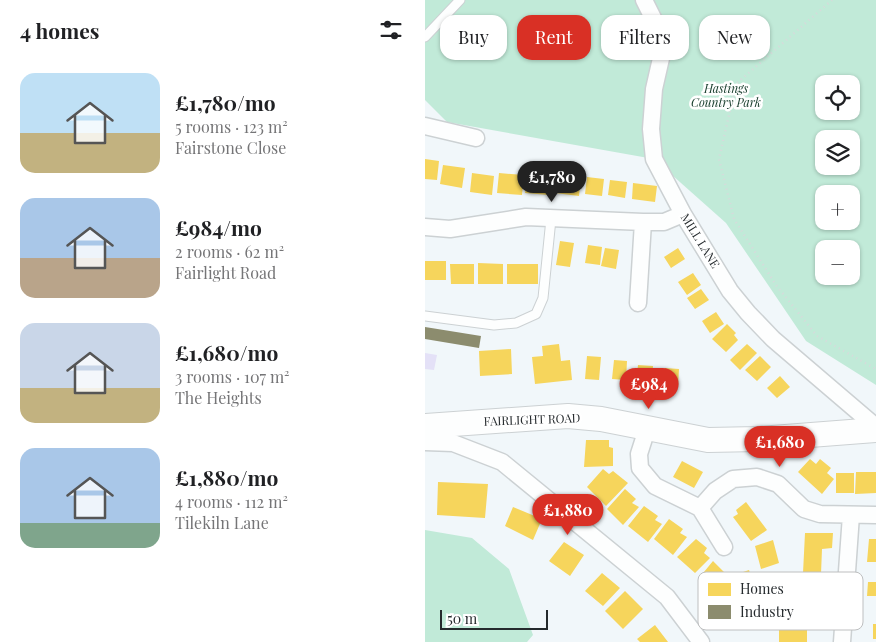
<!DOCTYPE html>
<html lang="en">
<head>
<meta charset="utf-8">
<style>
  :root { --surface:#fff; --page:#f6f6f6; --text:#202124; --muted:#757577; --accent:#d93025 }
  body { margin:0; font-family:"Playfair Display",serif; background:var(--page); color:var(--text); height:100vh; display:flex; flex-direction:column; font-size:19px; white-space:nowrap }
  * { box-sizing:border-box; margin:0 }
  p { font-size:16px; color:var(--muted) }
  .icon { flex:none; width:28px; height:28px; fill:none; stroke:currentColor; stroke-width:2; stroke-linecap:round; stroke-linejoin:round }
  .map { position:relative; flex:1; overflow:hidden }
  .sheet { display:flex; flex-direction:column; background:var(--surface); width:425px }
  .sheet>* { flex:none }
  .hud { position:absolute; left:15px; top:15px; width:360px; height:45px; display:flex; gap:10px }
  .buttons { position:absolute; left:390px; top:75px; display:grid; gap:10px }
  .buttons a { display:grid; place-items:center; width:45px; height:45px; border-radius:10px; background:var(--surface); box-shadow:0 1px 4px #0004; font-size:25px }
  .scale { position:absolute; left:15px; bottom:12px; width:108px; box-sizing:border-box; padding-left:5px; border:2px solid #252a2d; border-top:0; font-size:14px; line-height:18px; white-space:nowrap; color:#252a2d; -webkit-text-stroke:4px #fff; paint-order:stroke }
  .price { position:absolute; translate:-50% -42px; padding:0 11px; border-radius:18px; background:var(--accent); color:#fff; font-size:16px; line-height:32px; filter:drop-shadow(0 1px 2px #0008) }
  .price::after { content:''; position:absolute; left:50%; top:30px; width:15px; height:11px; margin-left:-8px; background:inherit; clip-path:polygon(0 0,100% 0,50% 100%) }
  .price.on { background:#222; color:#fff }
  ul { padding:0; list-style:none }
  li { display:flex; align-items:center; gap:15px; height:125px; padding:0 20px }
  li span { display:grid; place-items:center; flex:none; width:140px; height:100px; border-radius:15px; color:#555 }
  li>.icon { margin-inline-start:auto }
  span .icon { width:60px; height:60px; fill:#fffc; stroke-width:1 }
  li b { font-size:21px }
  h2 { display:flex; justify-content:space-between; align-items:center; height:60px; padding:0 20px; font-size:21px }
  .pill { padding:0 18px; border-radius:15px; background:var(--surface); box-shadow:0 1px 4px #0004; font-size:18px; line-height:45px }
  .pill.on { background:var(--accent); color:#fff }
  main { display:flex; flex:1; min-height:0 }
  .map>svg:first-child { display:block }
  .green { fill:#c1ead8; fill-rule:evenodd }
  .water { fill:#e4e1f7 }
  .homes { fill:#f6d55c }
  .industry { fill:#8c8c6e }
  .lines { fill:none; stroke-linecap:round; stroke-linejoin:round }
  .lane-casing { stroke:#ccd1d3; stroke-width:11 }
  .street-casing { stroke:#ccd1d3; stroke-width:19 }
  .secondary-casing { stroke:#ccd1d3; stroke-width:26 }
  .path { stroke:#d8d9db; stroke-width:2.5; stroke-dasharray:1 4; stroke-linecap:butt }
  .lane { stroke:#fdfefe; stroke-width:9 }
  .street { stroke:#fdfefe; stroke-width:16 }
  .secondary { stroke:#fdfefe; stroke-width:24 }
  .labels { text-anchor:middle; stroke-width:5; stroke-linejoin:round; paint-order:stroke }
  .park-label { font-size:12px; font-style:italic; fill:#173d2c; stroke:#fff }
  .street-label { font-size:12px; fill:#252a2d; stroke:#fff }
  .key { fill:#fff; stroke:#bebfc0; stroke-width:1 }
  .key-label { font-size:14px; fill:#252a2d }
</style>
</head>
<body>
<main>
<section class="sheet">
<h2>4 homes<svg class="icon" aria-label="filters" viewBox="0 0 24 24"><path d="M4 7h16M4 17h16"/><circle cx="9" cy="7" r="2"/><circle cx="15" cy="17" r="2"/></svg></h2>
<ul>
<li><span style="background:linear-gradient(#bfe0f5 60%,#c2b280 0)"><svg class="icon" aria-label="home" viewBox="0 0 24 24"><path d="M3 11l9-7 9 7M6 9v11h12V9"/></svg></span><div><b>£1,780/mo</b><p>5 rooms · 123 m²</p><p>Fairstone Close</p></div></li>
<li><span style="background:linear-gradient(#a9c7e8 60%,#b9a48a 0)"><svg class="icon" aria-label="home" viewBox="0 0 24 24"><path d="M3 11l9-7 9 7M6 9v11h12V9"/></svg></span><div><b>£984/mo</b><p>2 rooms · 62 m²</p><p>Fairlight Road</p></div></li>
<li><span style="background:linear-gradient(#c9d6e8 65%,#c2b280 0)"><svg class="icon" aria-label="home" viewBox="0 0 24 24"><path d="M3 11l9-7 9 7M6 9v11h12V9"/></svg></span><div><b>£1,680/mo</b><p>3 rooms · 107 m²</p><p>The Heights</p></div></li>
<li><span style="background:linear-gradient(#a9c7e8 75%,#7fa58c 0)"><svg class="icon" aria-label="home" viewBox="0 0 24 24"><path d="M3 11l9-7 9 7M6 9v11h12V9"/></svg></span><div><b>£1,880/mo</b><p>4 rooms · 112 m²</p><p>Tilekiln Lane</p></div></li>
</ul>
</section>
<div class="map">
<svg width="451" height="642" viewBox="0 0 451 642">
  <rect width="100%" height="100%" fill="#f1f7fa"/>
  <!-- green -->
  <path class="green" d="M0 0H451V385L381 341 301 223 229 159 22 122 0 100ZM399 84H426V111H399ZM399 139H426V166H399ZM399 194H426V221H399ZM399 249H426V276H399Z
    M0 530 47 538 84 569 108 635 102 642H0Z"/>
  <!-- water -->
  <path class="water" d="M0 353 12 355 9 370 0 369Z"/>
  <!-- homes -->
  <path class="homes" d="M0 159 14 161 12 180 0 179Z
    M18 165 40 168 37 188 15 184Z
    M103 172 127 175 124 195 100 193Z
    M47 173 69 176 67 195 45 192Z
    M74 173 99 175 97 195 72 193Z
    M132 173 156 176 154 196 130 193Z
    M162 177 179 179 177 196 160 194Z
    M185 180 202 182 200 198 183 195Z
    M208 183 232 186 230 202 207 199Z
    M135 241 149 243 145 267 131 265Z
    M163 245 177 247 175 265 160 263Z
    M180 248 194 250 191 269 176 266Z
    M253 248 260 259 246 268 239 257Z
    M0 261H21V280H0Z
    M53 263 78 264V284H53Z
    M25 264H49V284H26Z
    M82 264H113V284H82Z
    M268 273 276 285 262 295 253 282Z
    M276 289 284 300 270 309 262 298Z
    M291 312 299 324 285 333 277 321Z
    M302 324 311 333 309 335 313 340 301 352 287 339Z
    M134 344 136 361 145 360 147 380 110 384 107 357 118 356 117 346Z
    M322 344 332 353 315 370 305 360Z
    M86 349 87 374 55 376 54 351Z
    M162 356 176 357 174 380 160 379Z
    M335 356 346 367 332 381 320 370Z
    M189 360 202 361 201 380 187 379Z
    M213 365 228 366 227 385 211 383Z
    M240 368 254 369 253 387 239 386Z
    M355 376 365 387 352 398 342 388Z
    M161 440H184V447L188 448V466L159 467Z
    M385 459 391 464 395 459 406 468 402 473 409 479 397 494 373 472Z
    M257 461 278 472 269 488 248 477Z
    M178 469 184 474 188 471 203 483 181 506 162 487Z
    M431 472H451V493L430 494Z
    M411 473H429V493H411Z
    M13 482 63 484 60 518 12 515Z
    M200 489 211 499 207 503 214 507 198 525 182 509Z
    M321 502 342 530 326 541 308 517 313 514 311 510Z
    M219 506 233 516 230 520 237 524 223 542 203 526Z
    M88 507 117 519 108 540 80 526Z
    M244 519 258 529 255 533 262 537 248 555 229 539Z
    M380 533H408L407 548 397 549 396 574 378 573Z
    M271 539 282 548 279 553 285 558 270 573 252 557Z
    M444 539H451V562H442Z
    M348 540 354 563 336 569 330 546Z
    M139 542 159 555 145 576 124 561Z
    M288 561 299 572 296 575 300 579 296 584 301 588 293 596 274 578Z
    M324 570 331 591 306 600 302 584 311 581 309 575Z
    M177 573 195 588 178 606 160 591Z
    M443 582H451V596H442Z
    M200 591 218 609 198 629 180 611Z
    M448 624H451V639H448Z
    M230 625 243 642H215L212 639Z
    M382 626V642H354V627Z"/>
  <!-- industry -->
  <path class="industry" d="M0 327 56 336 54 348 0 339Z"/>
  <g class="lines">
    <defs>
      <path id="lane" d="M0 37 35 0
        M0 316 69 325 91 323 111 314 118 298 126 219"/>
      <path id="street" d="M219 0 233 28 237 54 229 89 226 129 229 159 258 214 305 291 323 313 348 339 451 427
        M0 126 51 138
        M0 227 25 229 101 217 218 222H239L258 214
        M213 303 218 222
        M222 429 214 454 215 468 230 486 275 508 299 547
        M0 442 28 443 77 462 242 597 276 642
        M275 508 290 491 308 479 332 477 353 484 379 509 395 514 451 515
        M417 642 426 515"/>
      <path id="secondary" d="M0 426 143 416 176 419 283 440 333 439 451 430"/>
    </defs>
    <!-- lane casing -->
    <use href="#lane" class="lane-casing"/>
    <!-- street casing -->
    <use href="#street" class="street-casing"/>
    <!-- secondary casing -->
    <use href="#secondary" class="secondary-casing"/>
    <!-- path -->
    <path class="path" d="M407 0 311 84 294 159 309 219 351 285 392 336 451 369"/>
    <!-- lane -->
    <use href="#lane" class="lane"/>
    <!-- street -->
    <use href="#street" class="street"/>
    <!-- secondary -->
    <use href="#secondary" class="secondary"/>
  </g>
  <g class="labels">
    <!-- park labels -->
    <g class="park-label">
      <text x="301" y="93">Hastings<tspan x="301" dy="14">Country Park</tspan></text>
    </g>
    <!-- street labels -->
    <g class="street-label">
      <text transform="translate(275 241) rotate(58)" y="4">MILL LANE</text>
      <text transform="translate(107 420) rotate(-2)" y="4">FAIRLIGHT ROAD</text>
    </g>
  </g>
  <!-- legend -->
  <rect x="273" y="572" width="165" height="58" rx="8" class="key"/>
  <rect x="283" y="583" width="23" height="13" fill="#f6d55c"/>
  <rect x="283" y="605" width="23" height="14" fill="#8c8c6e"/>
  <g class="key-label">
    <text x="315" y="594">Homes</text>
    <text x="315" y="617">Industry</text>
  </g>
</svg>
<div class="buttons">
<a><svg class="icon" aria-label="locate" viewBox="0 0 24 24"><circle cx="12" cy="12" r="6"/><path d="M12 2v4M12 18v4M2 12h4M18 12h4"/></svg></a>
<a><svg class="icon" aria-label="layers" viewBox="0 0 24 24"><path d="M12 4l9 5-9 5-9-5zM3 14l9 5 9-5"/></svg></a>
<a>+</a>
<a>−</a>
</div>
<div class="scale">50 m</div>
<b class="price on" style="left:127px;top:203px">£1,780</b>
<b class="price" style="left:224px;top:410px">£984</b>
<b class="price" style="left:355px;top:468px">£1,680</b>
<b class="price" style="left:143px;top:536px">£1,880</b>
<div class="hud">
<a class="pill">Buy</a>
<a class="pill on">Rent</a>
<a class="pill">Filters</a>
<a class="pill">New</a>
</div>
</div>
</main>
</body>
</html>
